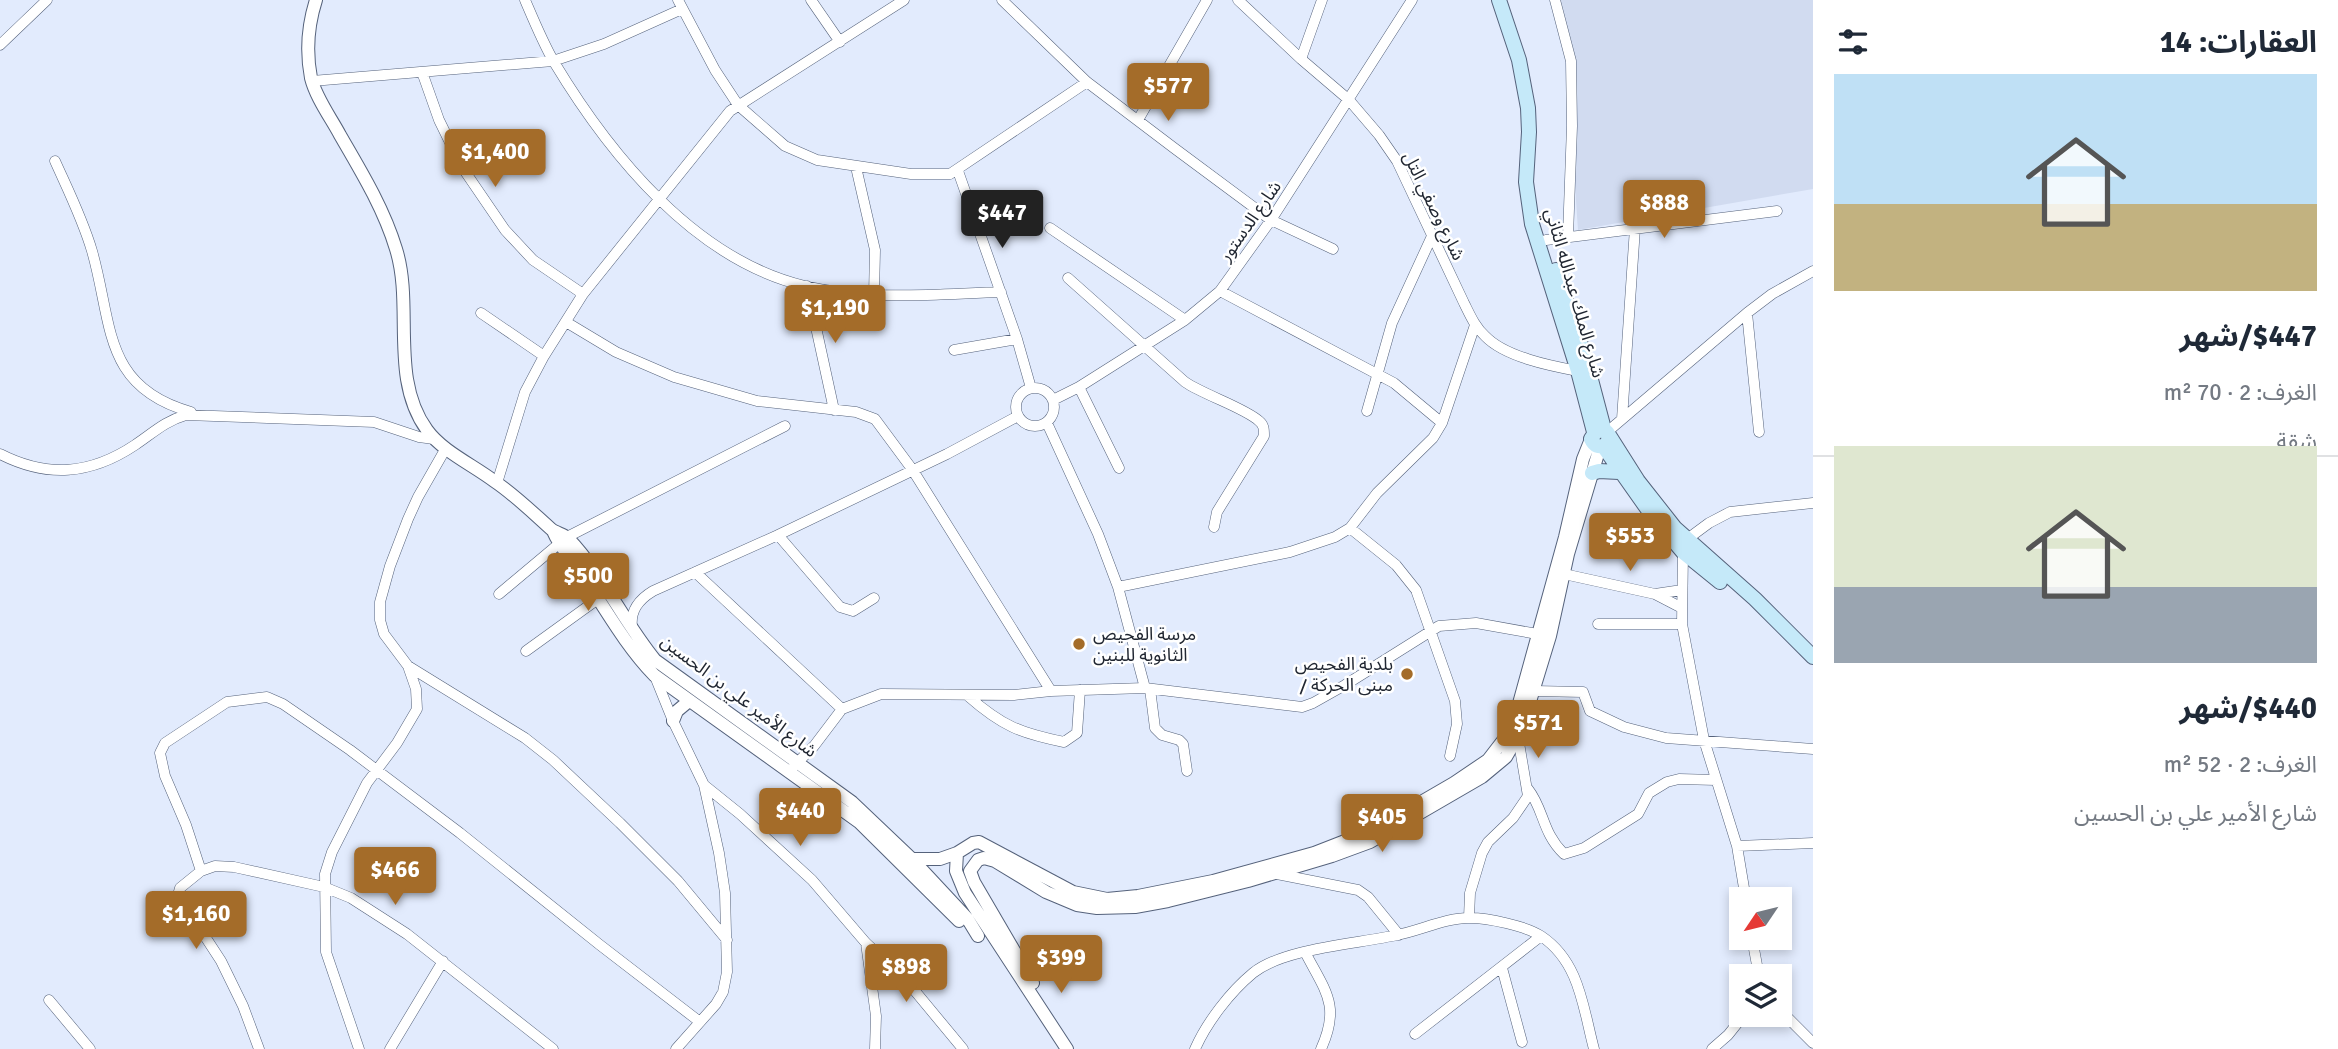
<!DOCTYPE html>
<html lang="ar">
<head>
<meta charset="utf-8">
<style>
  :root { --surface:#fff; --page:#f6f6f7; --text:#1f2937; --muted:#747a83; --line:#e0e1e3; --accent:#a46c29 }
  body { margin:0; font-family:Signika,"Noto Sans Arabic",sans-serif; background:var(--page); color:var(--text); direction:rtl; height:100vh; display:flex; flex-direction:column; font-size:26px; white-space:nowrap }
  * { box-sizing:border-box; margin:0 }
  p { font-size:23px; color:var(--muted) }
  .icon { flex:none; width:38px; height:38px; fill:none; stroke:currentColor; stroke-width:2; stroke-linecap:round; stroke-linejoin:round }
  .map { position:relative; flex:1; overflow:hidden; direction:ltr }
  .side { display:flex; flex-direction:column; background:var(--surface); width:525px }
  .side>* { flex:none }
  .needle { width:46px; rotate:235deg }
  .fabs { position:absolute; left:1729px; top:887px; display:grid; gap:14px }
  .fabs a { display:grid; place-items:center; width:63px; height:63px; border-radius:0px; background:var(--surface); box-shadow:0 4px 10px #0003; font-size:35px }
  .price { position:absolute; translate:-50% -60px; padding:0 16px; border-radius:7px; background:var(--accent); color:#fff; font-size:23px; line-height:46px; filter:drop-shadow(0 2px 4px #0008) }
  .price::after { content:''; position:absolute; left:50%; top:42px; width:21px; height:16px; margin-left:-10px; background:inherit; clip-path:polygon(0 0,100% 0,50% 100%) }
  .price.active { background:#222; color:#fff }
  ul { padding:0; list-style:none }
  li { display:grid; align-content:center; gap:14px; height:371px; padding:0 21px }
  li+li { border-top:2px solid var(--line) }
  li span { display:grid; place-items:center; height:217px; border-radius:0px; color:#555 }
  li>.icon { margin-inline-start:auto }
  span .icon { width:126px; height:126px; fill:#fffc; stroke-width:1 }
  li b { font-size:30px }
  h2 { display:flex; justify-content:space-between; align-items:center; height:84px; padding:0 21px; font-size:30px }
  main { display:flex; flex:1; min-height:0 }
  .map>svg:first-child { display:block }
  .built { fill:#d1dbf0 }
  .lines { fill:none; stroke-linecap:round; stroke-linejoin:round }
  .minor-casing { stroke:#55627b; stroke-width:11 }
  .tertiary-casing { stroke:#55627b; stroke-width:14 }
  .secondary-casing { stroke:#55627b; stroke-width:16 }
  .minor { stroke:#fff; stroke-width:10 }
  .tertiary { stroke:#fff; stroke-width:12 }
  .secondary { stroke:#c5e9f9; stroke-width:14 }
  .poi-dot { fill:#a46c29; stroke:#fff; stroke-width:2.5 }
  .labels { text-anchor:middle; stroke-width:5; stroke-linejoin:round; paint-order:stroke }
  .street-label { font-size:18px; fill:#212732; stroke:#fff }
  .poi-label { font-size:18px; fill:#212732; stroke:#fff; text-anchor:start }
</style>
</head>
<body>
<main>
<section class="side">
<h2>العقارات: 14<svg class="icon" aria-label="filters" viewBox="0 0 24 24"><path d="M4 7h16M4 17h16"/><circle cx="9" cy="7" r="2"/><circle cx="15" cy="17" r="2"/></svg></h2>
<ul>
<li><span style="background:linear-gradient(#bfe0f5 60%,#c2b280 0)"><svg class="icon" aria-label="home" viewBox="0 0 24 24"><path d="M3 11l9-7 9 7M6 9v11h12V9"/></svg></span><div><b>$447/شهر</b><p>الغرف: 2 · 70 m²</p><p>شقة</p></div></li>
<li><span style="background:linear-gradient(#dfe7d0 65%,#9aa5b1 0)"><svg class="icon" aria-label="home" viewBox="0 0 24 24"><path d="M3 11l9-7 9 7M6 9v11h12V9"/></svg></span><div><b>$440/شهر</b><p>الغرف: 2 · 52 m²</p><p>شارع الأمير علي بن الحسين</p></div></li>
</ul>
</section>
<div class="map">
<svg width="1813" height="1049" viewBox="0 0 1813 1049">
  <rect width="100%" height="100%" fill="#e2ebfd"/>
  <!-- built -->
  <path class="built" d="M1559 0H1813V189L1578 230 1568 84 1571 40Z"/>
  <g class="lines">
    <defs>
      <path id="minor" d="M525 0C534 21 543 43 554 62 610 155 695 260 805 286 870 301 936 294 1001 292
        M678 0 715 70 738 105 785 146 817 160 911 174H950L1087 82
        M811 0 840 42
        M1002 0 1087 82 1174 148 1271 220 1333 249
        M1238 0 1301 59 1349 100 1379 135 1397 161 1464 303C1470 315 1475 327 1485 336 1505 357 1551 366 1578 371
        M1555 0 1571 61 1572 126 1568 236
        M0 45 47 0
        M1301 59 1322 0
        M422 72 439 120 462 167 505 230 533 260 583 294
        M312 81 553 61 604 44 682 9
        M1138 120 1207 0
        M55 161C68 190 83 220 92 251 113 324 102 387 191 412
        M856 167 875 250 874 295
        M958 171 1017 339 1031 388
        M1050 228 1185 320
        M1546 240 1777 211
        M1068 278 1185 382C1204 395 1245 408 1259 421 1264 425 1264 429 1264 436L1217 512 1214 527
        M807 286 834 410
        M1220 291 1394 383 1442 423
        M481 313 544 356
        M1747 313 1759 432
        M566 322 616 352 674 377 757 401 856 412 875 419 912 469 1051 691
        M954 350 1017 339
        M1079 387 1119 468
        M1016 407a19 19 0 1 1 38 0a19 19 0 1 1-38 0Z
        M1053 400 1079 387 1185 320 1220 291 1271 220 1412 0
        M1367 411 1392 323 1432 236
        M1622 419 1635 228
        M1047 423 1098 534 1118 587 1145 688
        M1607 432 1747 313 1772 294 1813 271
        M0 454C47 478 90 475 135 445 153 433 165 421 186 415L374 422 419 437 434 439
        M497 483 525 392 544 356 583 294 730 111 904 0
        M1350 528 1396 565 1416 590 1455 701 1457 724 1450 756
        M778 535 840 607 853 611 874 598
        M1686 540 1709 523 1730 512 1813 503
        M1683 552 1682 624 1704 740 1737 846 1746 900
        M695 572 842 709
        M1564 574 1655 594 1682 608
        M1118 587 1290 552 1335 537 1350 528 1377 493 1433 438 1442 423 1475 325
        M499 594 567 537 785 426
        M1655 594 1682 590
        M1598 624H1682
        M632 628C630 611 638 600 653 591L778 535 947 454 1018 416
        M526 651 598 599
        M408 666 525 738 553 760 620 823 678 881 727 940
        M654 674 673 721 704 785 719 853 725 893 727 972 723 992 716 1004 676 1049
        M1150 689 1155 728 1162 735 1179 740 1183 744 1187 771
        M1534 691 1583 692 1590 711 1624 727 1666 738 1813 749
        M968 696C1002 726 1020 733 1064 742L1077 733 1080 690
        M794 766 814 746 842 709 881 694 1014 695 1051 691 1145 688 1302 707 1313 703 1345 685 1439 626 1476 623 1543 635
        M704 785 740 814 812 880 866 943 905 979 963 1049
        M1528 789C1544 809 1542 833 1564 854L1584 848 1638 814 1649 793 1667 782 1679 779 1716 780
        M1737 846 1813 843
        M201 871 186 825 165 776 160 753 165 743 227 702 267 697 283 704 350 750 460 833 600 945 700 1022
        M1277 874 1358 890 1368 897 1399 935
        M1469 918 1470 893 1482 853 1488 842 1513 818 1528 796 1518 737
        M1752 938 1759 976
        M866 943 876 1016 875 1049
        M1305 952C1325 991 1341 1005 1321 1049
        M1502 968 1522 1042
        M49 1000 90 1049
        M1780 1010 1813 1043
        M1415 1034 1541 936
        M259 1049 243 1006 221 961 178 895 180 888 201 871 215 866 234 867 324 887 351 898 407 934 553 1049
        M359 1049 326 952 325 874 332 852 367 783 397 743 417 709 416 689 408 666 384 634 380 620V602L390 566 408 519 418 497 446 448
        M390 1049 443 961
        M1195 1049C1207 1022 1230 992 1253 973 1284 948 1357 944 1397 935 1419 931 1448 917 1470 918 1488 918 1526 926 1541 936 1580 962 1583 1008 1594 1049
        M1712 1049 1728 1035 1744 1015"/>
      <path id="tertiary" d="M316 0C308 25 306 52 311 78 316 98 331 118 340 135 361 171 384 209 396 249 414 306 389 378 427 430 442 451 473 465 494 481 515 495 532 512 551 529 556 533 564 534 569 539 602 574 624 622 655 660L852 802 912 859 967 918 978 936
        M553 531C560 548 573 561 584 577 606 610 626 646 654 675L859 822 959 921
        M673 721 677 711 689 701
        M912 859H940L957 853
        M1033 983 974 882 970 871 978 860 984 858 995 861 1046 892 1077 905 1097 908 1135 907 1168 901 1248 881 1332 856 1370 842 1482 777 1506 757 1521 731 1550 636 1568 554 1600 447
        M1067 1049 965 893 956 871 957 853 973 843 979 842 1073 892 1107 899 1138 896 1213 881 1314 853 1373 830 1454 783 1488 760 1505 738 1518 707 1565 537 1583 459 1591 439"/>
      <path id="secondary" d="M1499 0 1519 60 1528 108 1529 132 1526 182 1532 224 1578 371 1594 432
        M1556 270 1585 357 1604 429
        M1609 438 1606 445C1599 448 1594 446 1591 439L1597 430 1607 432 1638 481 1675 528 1755 599 1813 657
        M1603 446 1651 514 1683 552 1720 582
        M1592 473 1599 471 1619 472"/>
    </defs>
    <!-- minor casing -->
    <use href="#minor" class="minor-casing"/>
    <!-- tertiary casing -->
    <use href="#tertiary" class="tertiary-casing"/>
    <!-- secondary casing -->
    <use href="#secondary" class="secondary-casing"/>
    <!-- minor -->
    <use href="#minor" class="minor"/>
    <!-- tertiary -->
    <use href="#tertiary" class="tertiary"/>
    <!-- secondary -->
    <use href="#secondary" class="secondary"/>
  </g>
  <!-- markers -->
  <g class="poi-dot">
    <circle cx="1079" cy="644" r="7"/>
    <circle cx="1407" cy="674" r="7"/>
  </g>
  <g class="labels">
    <!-- street labels -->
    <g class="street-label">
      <text transform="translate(1434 206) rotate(64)" y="6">شارع وصفي التل</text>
      <text transform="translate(1250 221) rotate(-55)" y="6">شارع الدستور</text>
      <text transform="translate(1575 293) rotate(74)" y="6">شارع الملك عبدالله الثاني</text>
      <text transform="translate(739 696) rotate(37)" y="6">شارع الأمير علي بن الحسين</text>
    </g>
    <!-- poi labels -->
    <g class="poi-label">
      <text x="1093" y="640">مرسة الفحيص<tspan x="1093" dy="21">الثانوية للبنين</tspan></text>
      <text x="1393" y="670" text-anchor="end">بلدية الفحيص<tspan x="1393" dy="21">/ مبنى الحركة</tspan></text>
    </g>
  </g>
</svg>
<div class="fabs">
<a><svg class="needle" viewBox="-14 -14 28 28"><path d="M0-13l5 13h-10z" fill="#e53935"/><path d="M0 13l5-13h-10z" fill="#747a83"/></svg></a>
<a><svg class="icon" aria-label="layers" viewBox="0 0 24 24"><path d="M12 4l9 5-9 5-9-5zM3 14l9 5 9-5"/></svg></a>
</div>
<b class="price" style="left:1168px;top:123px">$577</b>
<b class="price" style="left:495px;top:189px">$1,400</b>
<b class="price" style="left:1664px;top:240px">$888</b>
<b class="price active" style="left:1002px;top:250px">$447</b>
<b class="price" style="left:835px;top:345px">$1,190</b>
<b class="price" style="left:1630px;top:573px">$553</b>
<b class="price" style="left:588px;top:613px">$500</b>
<b class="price" style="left:1538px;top:760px">$571</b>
<b class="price" style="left:800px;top:848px">$440</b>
<b class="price" style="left:1382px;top:854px">$405</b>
<b class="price" style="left:395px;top:907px">$466</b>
<b class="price" style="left:196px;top:951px">$1,160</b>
<b class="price" style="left:1061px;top:995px">$399</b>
<b class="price" style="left:906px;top:1004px">$898</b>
</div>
</main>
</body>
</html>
